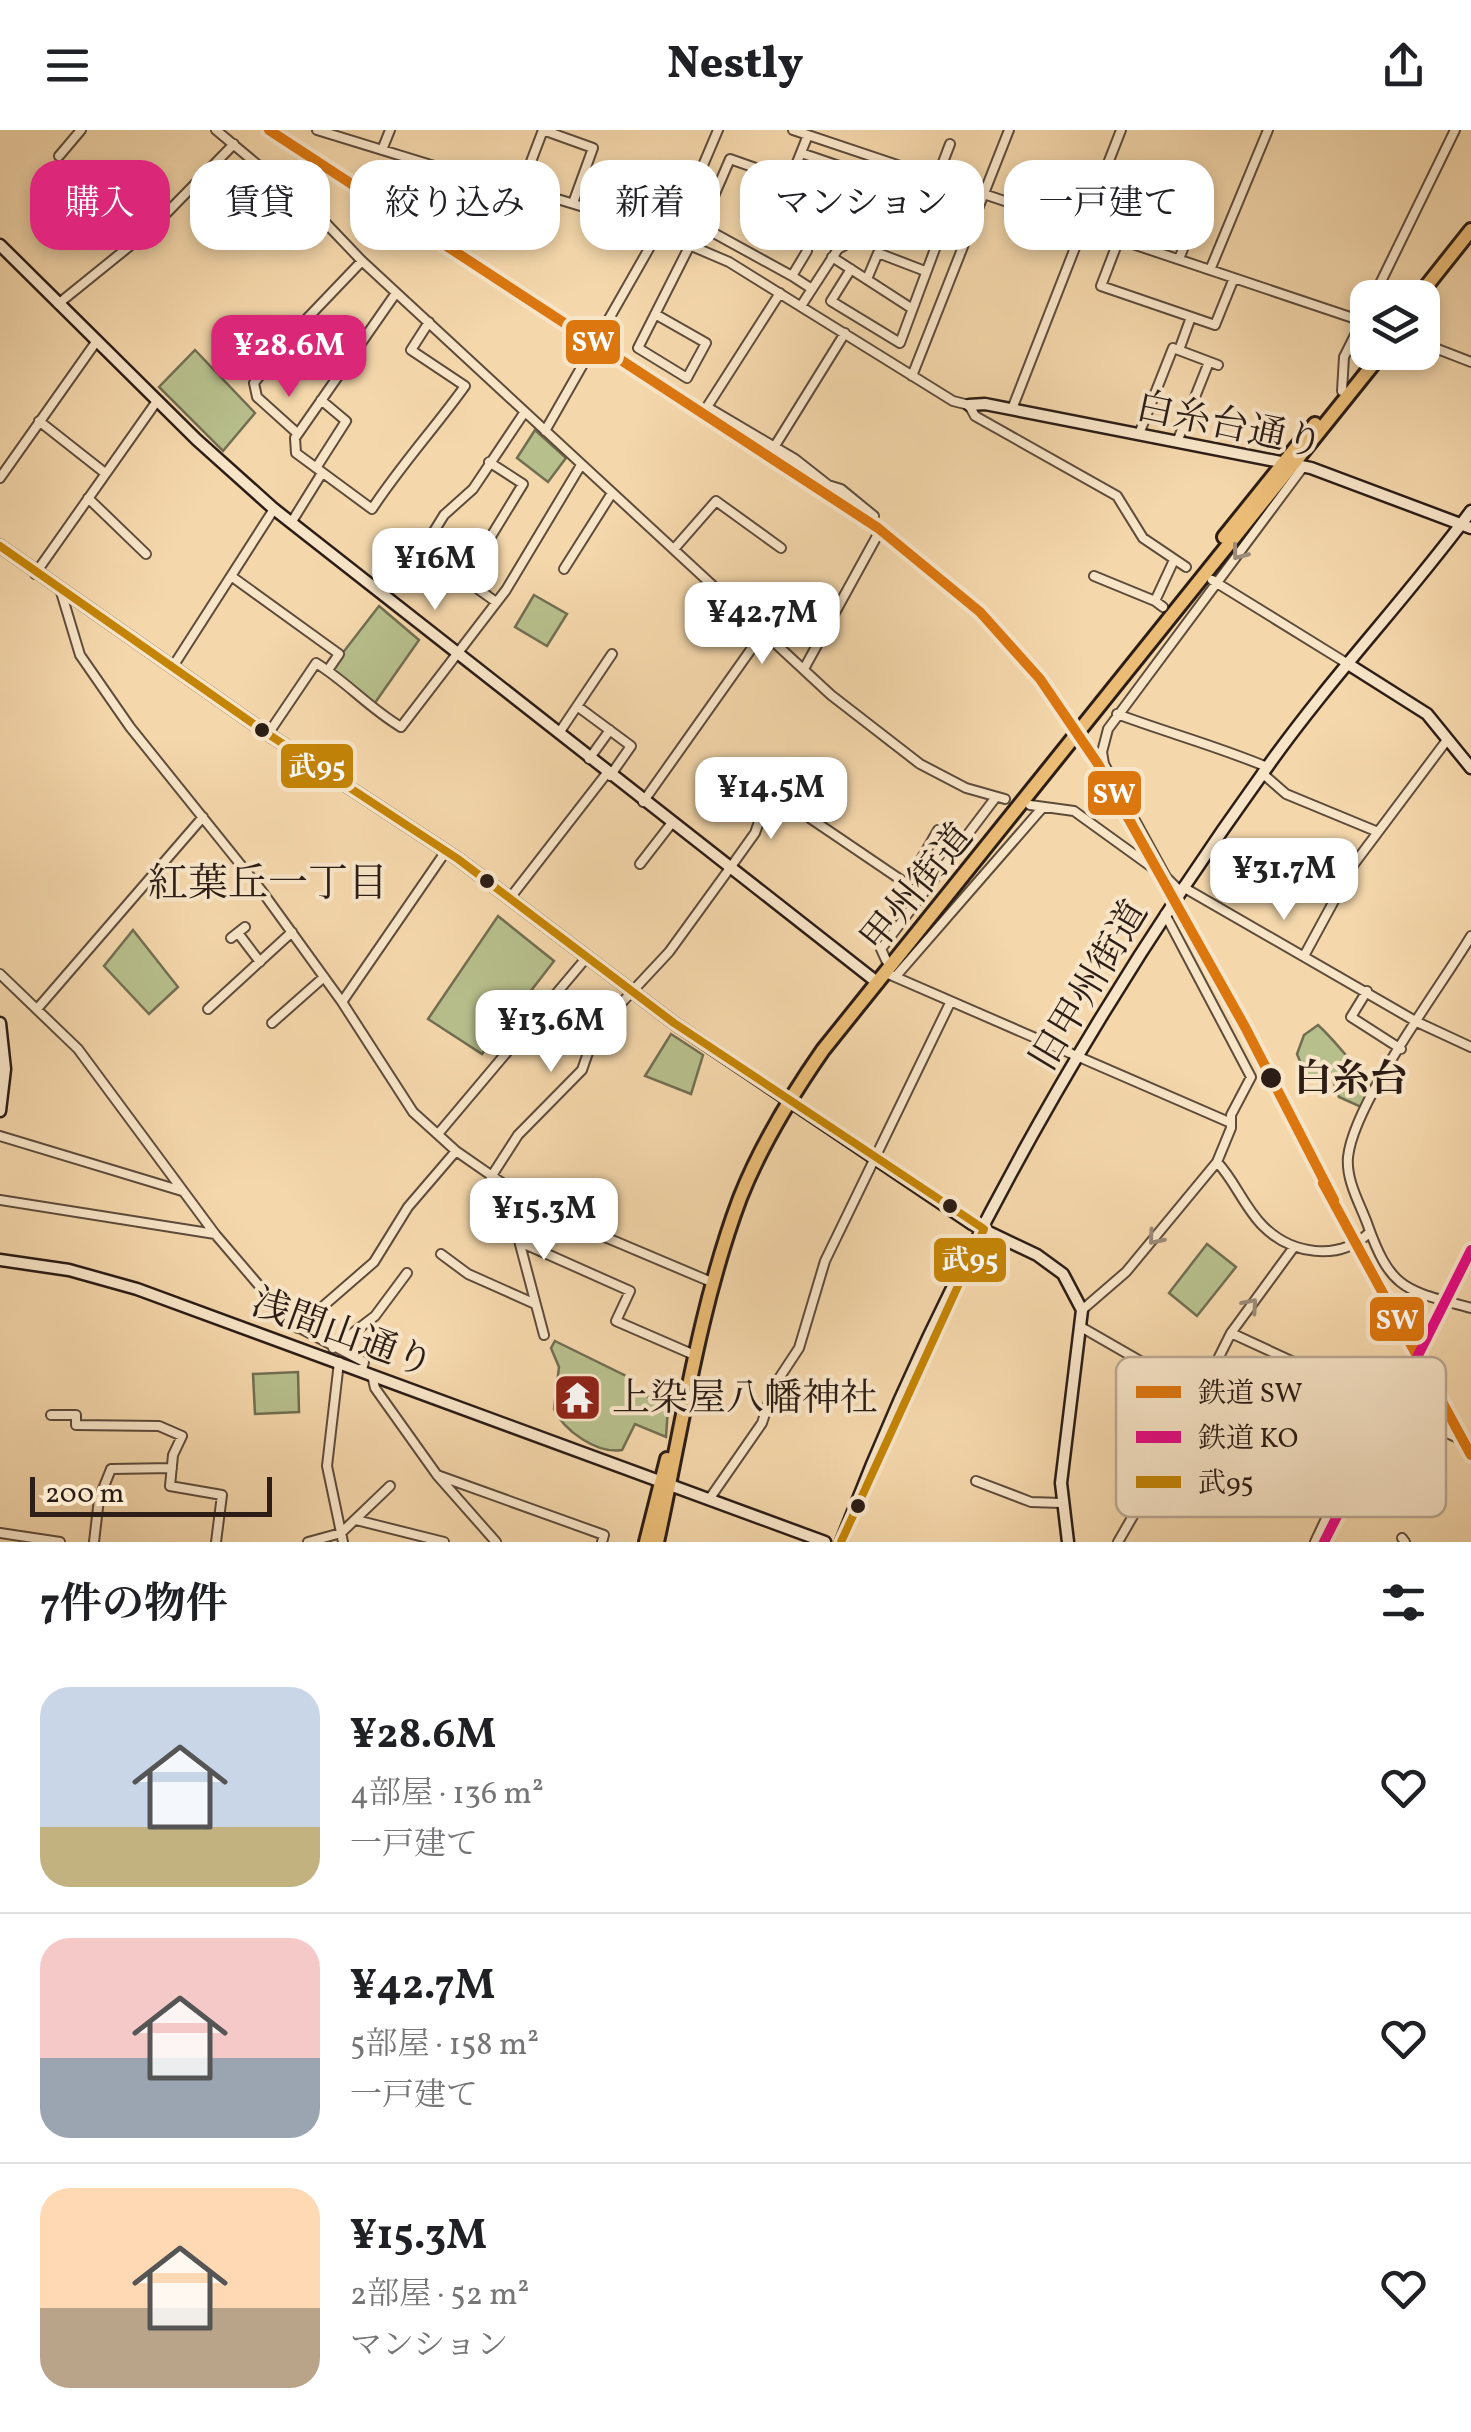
<!DOCTYPE html>
<html lang="ja">
<head>
<meta charset="utf-8">
<style>
  :root { --surface:#fff; --page:#f6f6f6; --text:#202124; --muted:#757577; --line:#e0e0e0; --accent:#db2777 }
  body { margin:0; font-family:Vollkorn,"Noto Serif JP",serif; background:var(--page); color:var(--text); height:100vh; display:flex; flex-direction:column; font-size:38px; white-space:nowrap }
  * { box-sizing:border-box; margin:0 }
  p { font-size:32px; color:var(--muted) }
  .icon { flex:none; width:55px; height:55px; fill:none; stroke:currentColor; stroke-width:2; stroke-linecap:round; stroke-linejoin:round }
  .map { position:relative; height:1412px; overflow:hidden }
  .sheet { display:flex; flex-direction:column; background:var(--surface); flex:1 }
  .sheet>* { flex:none }
  .guide { position:absolute; left:30px; top:30px; width:1412px; height:90px; display:flex; gap:20px }
  .tools { position:absolute; left:1350px; top:150px; display:grid; gap:20px }
  .tools a { display:grid; place-items:center; width:90px; height:90px; border-radius:20px; background:var(--surface); box-shadow:0 5px 15px #0003; font-size:50px }
  .scale { position:absolute; left:30px; bottom:25px; width:242px; box-sizing:border-box; padding-left:10px; border:5px solid #2c1d16; border-top:0; font-size:28px; line-height:35px; white-space:nowrap; color:#2c1d16; -webkit-text-stroke:8px #f8e5c8; paint-order:stroke }
  .price { position:absolute; translate:-50% -85px; padding:0 22px; border-radius:20px; background:#fff; color:#222; font-size:32px; line-height:65px; filter:drop-shadow(0 2px 5px #0008) }
  .price::after { content:''; position:absolute; left:50%; top:60px; width:30px; height:22px; margin-left:-15px; background:inherit; clip-path:polygon(0 0,100% 0,50% 100%) }
  .price.current { background:var(--accent); color:#fff }
  ul { padding:0; list-style:none }
  li { display:flex; align-items:center; gap:30px; height:250px; padding:0 40px }
  li+li { border-top:2px solid var(--line) }
  li span { display:grid; place-items:center; flex:none; width:280px; height:200px; border-radius:30px; color:#555 }
  li>.icon { margin-inline-start:auto }
  span .icon { width:120px; height:120px; fill:#fffc; stroke-width:1 }
  li b { font-size:42px }
  h2 { display:flex; justify-content:space-between; align-items:center; height:120px; padding:0 40px; font-size:42px }
  .chip { padding:0 35px; border-radius:30px; background:var(--surface); box-shadow:0 5px 15px #0003; font-size:35px; line-height:90px }
  .chip.current { background:var(--accent); color:#fff }
  header { display:flex; justify-content:space-between; align-items:center; height:130px; padding:0 40px; background:var(--surface); font-size:45px; font-weight:800 }
  .map>svg:first-child { display:block }
  .green { fill:#b7bf8c; stroke:#726e51; stroke-width:2.5 }
  .lines { fill:none; stroke-linecap:round; stroke-linejoin:round }
  .street-tunnel { stroke:#ccb28d; stroke-width:8; stroke-dasharray:8 4; stroke-linecap:butt }
  .street-casing { stroke:#5e4c3b; stroke-width:12 }
  .secondary-casing { stroke:#2c1d16; stroke-width:15 }
  .highway-casing { stroke:#2c1d16; stroke-width:18 }
  .street { stroke:#f8e5c8; stroke-width:8 }
  .secondary { stroke:#f8e5c8; stroke-width:10 }
  .highway { stroke:#eabc76; stroke-width:12 }
  .bus-1-casing { stroke:#f8e5c8; stroke-width:15 }
  .bus-1 { stroke:#c48406; stroke-width:8 }
  .rail-1-casing { stroke:#f8e5c8; stroke-width:18 }
  .rail-2-casing { stroke:#f8e5c8; stroke-width:18 }
  .rail-1 { stroke:#dc7710; stroke-width:10 }
  .rail-2 { stroke:#e50b84; stroke-width:10 }
  .oneway { stroke:#9c8b78 }
  .bus-dot { fill:#2c1d16; stroke:#f8e5c8; stroke-width:4 }
  .labels { text-anchor:middle; stroke-width:8; stroke-linejoin:round; paint-order:stroke }
  .street-label { font-size:38px; fill:#2c1d16; stroke:#f8e5c8 }
  .stop-label { font-size:38px; font-weight:bold; fill:#2c1d16; stroke:#f8e5c8; text-anchor:start }
  .poi-label { font-size:38px; fill:#2c1d16; stroke:#f8e5c8; text-anchor:start }
  .neighbourhood-label { font-size:40px; fill:#2c1d16; stroke:#f8e5c8 }
  .key { fill:#f8e5c8; stroke:#bba993; stroke-width:2.5 }
  .key-label { font-size:28px; fill:#2c1d16 }
  .line-badge { stroke:#f8e5c8; stroke-width:4 }
  .badge-label { font-size:28px; text-anchor:middle; font-weight:bold; fill:#fff }
</style>
</head>
<body>
<header><svg class="icon" aria-label="menu" viewBox="0 0 24 24"><path d="M4 6h16M4 12h16M4 18h16"/></svg>Nestly<svg class="icon" aria-label="share" viewBox="0 0 24 24"><path d="M12 15V3M7 8l5-5 5 5M5 13v7h14v-7"/></svg></header>
<div class="map">
<svg width="1471" height="1412" viewBox="0 0 1471 1412">
  <rect width="100%" height="100%" fill="#f4d7ab"/>
  <filter id="stains"><feTurbulence type="fractalNoise" baseFrequency=".002" numOctaves="4"/><feColorMatrix values="0 0 0 0 .2 0 0 0 0 .09 0 0 0 0 .02 0 0 0 .5 -.17"/></filter>
  <radialGradient id="worn" r=".72"><stop offset=".6" stop-color="#630" stop-opacity="0"/><stop offset="1" stop-color="#630" stop-opacity=".3"/></radialGradient>
  <!-- green -->
  <path class="green" d="M195 220 255 283 223 321 159 257Z
    M535 300 566 328 548 352 517 328Z
    M534 465 567 484 547 516 515 497Z
    M379 476 419 510 372 577 331 538Z
    M498 786 554 831 482 924 428 889Z
    M133 800 178 857 149 884 104 836Z
    M1318 895C1342 917 1347 932 1376 952L1361 977 1339 967 1331 945 1308 951 1297 924 1304 905Z
    M671 904 703 925 691 964 645 946Z
    M1207 1114 1236 1137 1197 1186 1169 1163Z
    M555 1211 626 1246 631 1257 668 1278 666 1307 635 1294 622 1320C597 1324 564 1301 554 1279L559 1237 551 1218Z
    M298 1242 299 1282 255 1284 253 1244Z"/>
  <g class="lines">
    <!-- street-tunnel -->
    <path class="street-tunnel" d="M1163 477 1179 489"/>
    <defs>
      <path id="street" d="M216 0 319 86 362 131 831 565 920 634 966 658 1005 669
        M317 0 516 61 521 58 640 94 729 132 953 271 969 275 975 286 1117 366 1143 408 1186 437
        M543 0 593 18 573 73
        M793 0 1368 193
        M382 20 390 0
        M801 23 907 59 927 72
        M59 26 81 0
        M764 41 752 79 806 112 807 121 792 146 812 159
        M790 50 797 60 859 80 902 57
        M1101 51 1170 72 1196 86 1179 129
        M521 58 543 0
        M904 89 910 99 937 111
        M879 99C929 79 931 63 950 14
        M673 106 718 0
        M1119 109 1101 156 1215 195 1234 148
        M832 127 911 178
        M851 139 831 171 900 213 952 73
        M1210 140 1268 0
        M792 146 701 96 730 29 790 50 808 5
        M867 149 878 123 925 141
        M396 163 295 308 296 323 372 379C401 335 434 299 465 256L411 220 429 192
        M780 163 707 277 795 329 828 355 841 359 874 386
        M1373 168 1455 0
        M58 174 152 98 234 14
        M801 176 838 119 861 106 867 95 880 102 872 113 861 106
        M655 184 706 213 687 248 638 218 690 115
        M1422 213 1471 232
        M1179 220 1191 187
        M912 246 1009 0
        M1342 261 1344 227 1368 179
        M1012 279 1121 0
        M39 291 105 343
        M545 301 659 101
        M297 303 257 267 254 253 297 199 362 131
        M1139 304 1173 218 1218 235
        M1177 312 1209 232
        M773 319 845 203
        M316 338 346 291 321 270
        M0 348 96 212
        M88 368 146 424
        M291 393 322 343
        M674 419 716 371 781 418
        M564 439 612 363
        M35 444 157 271
        M231 446 339 524 328 540
        M1094 446 1155 471
        M465 449 523 354 489 332
        M1212 450 1348 534
        M61 462 80 525 130 597 261 760 342 872 413 982 456 1021 541 1080 709 1151
        M496 472 423 419 444 385 473 359 524 283
        M1163 477 1155 471 1174 430
        M805 537 877 406
        M172 538 274 379
        M577 576 631 616 610 646
        M1117 584C1168 603 1217 616 1267 637
        M559 603 612 524
        M268 604 316 533C347 552 369 578 401 597L506 460 581 335
        M589 629 610 600
        M1262 643 1286 664 1378 702
        M643 672 764 501
        M1030 675 1074 681 1164 746
        M640 734 671 694
        M1183 757 1417 892 1471 917
        M1180 761 1166 747 1104 634 1102 622 1108 599 1303 337
        M510 768 607 643
        M238 803 260 832
        M1471 806C1440 858 1354 972 1348 1027 1346 1050 1359 1072 1367 1093 1391 1161 1405 1160 1471 1178
        M231 808 245 797
        M1304 826 1354 734 1447 610
        M886 830 881 819 996 667
        M886 843 1231 993
        M0 844 78 919 215 1104 292 1194 364 1232 362 1240
        M896 846 1043 677
        M1367 861 1351 887 1401 919
        M342 872 446 721
        M37 879 203 687
        M208 879 292 802
        M272 893 324 847
        M438 1004 587 827
        M0 1006 182 1061
        M1217 1032C1235 1051 1244 1077 1263 1096 1291 1124 1338 1132 1369 1103
        M491 1047 518 1005 582 940 590 917 614 881 669 822 730 738 755 703 770 661 907 754 938 700 962 713
        M511 1060 508 1069 544 1205
        M0 1070 215 1104
        M520 1112 630 1161 616 1191 692 1224
        M441 1124 468 1144 533 1173
        M1082 1180 1126 1142 1217 1032 1231 998V985L1251 947 1165 784
        M1081 1197 1201 1266
        M298 1198 374 1132 408 1077 456 1021
        M1231 1203 1471 1314
        M333 1218 375 1186 407 1143
        M339 1232 327 1336 343 1412
        M372 1245 375 1258 437 1345 496 1412
        M51 1285H76V1295L159 1296 182 1306 173 1325 170 1356 222 1365 216 1412
        M437 1345 604 1405 602 1412
        M976 1351 1031 1372 1061 1373
        M1392 1353 1422 1291
        M710 1368 762 1293 774 1256 799 1218 825 1131 950 873
        M356 1390 444 1412
        M0 1403 60 1412
        M1402 1408 1405 1412
        M94 1412 99 1369 111 1339 172 1338
        M308 1412 341 1403 390 1356
        M1118 1412 1182 1301 1231 1203 1294 1117
        M1315 1412 1381 1272"/>
      <path id="secondary" d="M0 115 197 310 274 379 878 853
        M969 275 985 274 1311 338 1471 398
        M0 416 268 604 458 729 674 893 972 1094 1037 1125 1063 1144 1082 1180 1061 1353 1068 1412
        M1348 534 1427 584 1471 638
        M0 893 5 939 0 981
        M0 1130 69 1140 137 1159 825 1412
        M841 1412C946 1137 1096 875 1268 636 1331 547 1407 468 1471 381"/>
      <path id="highway" d="M1417 168 1471 100
        M1224 407 1315 294
        M646 1412 667 1329
        M657 1412C682 1298 699 1177 740 1068 761 1015 791 966 823 920L1383 222"/>
    </defs>
    <!-- street casing -->
    <use href="#street" class="street-casing"/>
    <!-- secondary casing -->
    <use href="#secondary" class="secondary-casing"/>
    <!-- highway casing -->
    <use href="#highway" class="highway-casing"/>
    <!-- street -->
    <use href="#street" class="street"/>
    <!-- secondary -->
    <use href="#secondary" class="secondary"/>
    <!-- highway -->
    <use href="#highway" class="highway"/>
    <defs>
      <path id="bus-1" d="M0 416 268 604 458 729 674 893 984 1099 841 1412"/>
    </defs>
    <!-- bus-1 casing -->
    <use href="#bus-1" class="bus-1-casing"/>
    <!-- bus-1 -->
    <use href="#bus-1" class="bus-1"/>
    <defs>
      <path id="rail-1" d="M269 0 878 398 980 482 1040 549 1098 634 1245 897 1334 1070
        M1323 1053 1471 1325"/>
      <path id="rail-2" d="M1324 1412 1471 1120"/>
    </defs>
    <!-- rail-1 casing -->
    <use href="#rail-1" class="rail-1-casing"/>
    <!-- rail-2 casing -->
    <use href="#rail-2" class="rail-2-casing"/>
    <!-- rail-1 -->
    <use href="#rail-1" class="rail-1"/>
    <!-- rail-2 -->
    <use href="#rail-2" class="rail-2"/>
  </g>
  <!-- one-way arrows -->
  <defs><path id="oneway-chevron" d="M-2-3.5L2.5 0L-2 3.5" fill="none" stroke-width="1.6" stroke-linecap="round" stroke-linejoin="round" transform="scale(2.5)"/></defs>
  <g class="oneway">
    <use href="#oneway-chevron" transform="translate(1239 423) rotate(127)"/>
    <use href="#oneway-chevron" transform="translate(1155 1108) rotate(130)"/>
    <use href="#oneway-chevron" transform="translate(1251 1175) rotate(-49)"/>
  </g>
  <!-- icons -->
  <defs>
    <symbol id="temple-square" viewBox="-11 -11 22 22"><rect x="-9" y="-9" width="18" height="18" rx="4" fill="#8f2418" stroke="#f8e5c8"/><path d="M0-6L5-2H3V0L6.5 2.5H4V6H1.5V3h-3V6H-4V2.5H-6.5L-3 0V-2H-5Z" fill="#fff"/></symbol>
  </defs>
  <g fill-rule="evenodd">
    <use href="#temple-square" x="550" y="1240" width="55" height="55"/>
  </g>
  <!-- markers -->
  <g class="bus-dot">
    <circle cx="262" cy="600" r="9"/>
    <circle cx="487" cy="751" r="9"/>
    <circle cx="1271" cy="948" r="12"/>
    <circle cx="950" cy="1076" r="9"/>
    <circle cx="858" cy="1376" r="9"/>
  </g>
  <g class="labels">
    <!-- street labels -->
    <g class="street-label">
      <text transform="translate(1230 294) rotate(12)" y="13">白糸台通り</text>
      <text transform="translate(916 757) rotate(-51)" y="13">甲州街道</text>
      <text transform="translate(1088 855) rotate(-59)" y="13">旧甲州街道</text>
      <text transform="translate(343 1202) rotate(20)" y="13">浅間山通り</text>
    </g>
    <!-- stop labels -->
    <g class="stop-label">
      <text x="1294" y="961">白糸台</text>
    </g>
    <!-- poi labels -->
    <g class="poi-label">
      <text x="612" y="1280">上染屋八幡神社</text>
    </g>
    <!-- neighbourhood labels -->
    <g class="neighbourhood-label">
      <text x="268" y="766">紅葉丘一丁目</text>
    </g>
  </g>
  <!-- legend -->
  <rect x="1116" y="1227" width="330" height="160" rx="15" class="key"/>
  <rect x="1136" y="1256" width="45" height="12" fill="#dc7710"/>
  <rect x="1136" y="1301" width="45" height="12" fill="#e50b84"/>
  <rect x="1136" y="1346" width="45" height="12" fill="#c48406"/>
  <g class="key-label">
    <text x="1198" y="1272">鉄道 SW</text>
    <text x="1198" y="1317">鉄道 KO</text>
    <text x="1198" y="1362">武95</text>
  </g>
  <g class="line-badge">
    <rect x="564" y="188" width="58" height="48" rx="10" fill="#dc7710"/>
    <rect x="279" y="612" width="76" height="48" rx="10" fill="#c48406"/>
    <rect x="1086" y="639" width="57" height="48" rx="10" fill="#dc7710"/>
    <rect x="932" y="1106" width="76" height="48" rx="10" fill="#c48406"/>
    <rect x="1368" y="1165" width="58" height="48" rx="10" fill="#dc7710"/>
  </g>
  <g class="badge-label">
    <text x="593" y="221">SW</text>
    <text x="317" y="646">武95</text>
    <text x="1114" y="673">SW</text>
    <text x="970" y="1139">武95</text>
    <text x="1397" y="1199">SW</text>
  </g>
  <rect width="100%" height="100%" filter="url(#stains)"/>
  <rect width="100%" height="100%" fill="url(#worn)"/>
</svg>
<div class="tools">
<a><svg class="icon" aria-label="layers" viewBox="0 0 24 24"><path d="M12 4l9 5-9 5-9-5zM3 14l9 5 9-5"/></svg></a>
</div>
<div class="scale">200 m</div>
<b class="price current" style="left:289px;top:270px">¥28.6M</b>
<b class="price" style="left:435px;top:483px">¥16M</b>
<b class="price" style="left:762px;top:537px">¥42.7M</b>
<b class="price" style="left:771px;top:712px">¥14.5M</b>
<b class="price" style="left:1284px;top:793px">¥31.7M</b>
<b class="price" style="left:551px;top:945px">¥13.6M</b>
<b class="price" style="left:544px;top:1133px">¥15.3M</b>
<div class="guide">
<a class="chip current">購入</a>
<a class="chip">賃貸</a>
<a class="chip">絞り込み</a>
<a class="chip">新着</a>
<a class="chip">マンション</a>
<a class="chip">一戸建て</a>
</div>
</div>
<section class="sheet">
<h2>7件の物件<svg class="icon" aria-label="filters" viewBox="0 0 24 24"><path d="M4 7h16M4 17h16"/><circle cx="9" cy="7" r="2"/><circle cx="15" cy="17" r="2"/></svg></h2>
<ul>
<li><span style="background:linear-gradient(#c9d6e8 70%,#c2b280 0)"><svg class="icon" aria-label="home" viewBox="0 0 24 24"><path d="M3 11l9-7 9 7M6 9v11h12V9"/></svg></span><div><b>¥28.6M</b><p>4部屋 · 136 m²</p><p>一戸建て</p></div><svg class="icon" aria-label="heart" viewBox="0 0 24 24"><path d="M12 20l-8-8c-3-5 5-10 8-4 3-6 11-1 8 4z"/></svg></li>
<li><span style="background:linear-gradient(#f6c9c9 60%,#9aa5b1 0)"><svg class="icon" aria-label="home" viewBox="0 0 24 24"><path d="M3 11l9-7 9 7M6 9v11h12V9"/></svg></span><div><b>¥42.7M</b><p>5部屋 · 158 m²</p><p>一戸建て</p></div><svg class="icon" aria-label="heart" viewBox="0 0 24 24"><path d="M12 20l-8-8c-3-5 5-10 8-4 3-6 11-1 8 4z"/></svg></li>
<li><span style="background:linear-gradient(#ffd9b3 60%,#b9a48a 0)"><svg class="icon" aria-label="home" viewBox="0 0 24 24"><path d="M3 11l9-7 9 7M6 9v11h12V9"/></svg></span><div><b>¥15.3M</b><p>2部屋 · 52 m²</p><p>マンション</p></div><svg class="icon" aria-label="heart" viewBox="0 0 24 24"><path d="M12 20l-8-8c-3-5 5-10 8-4 3-6 11-1 8 4z"/></svg></li>
</ul>
</section>
</body>
</html>
